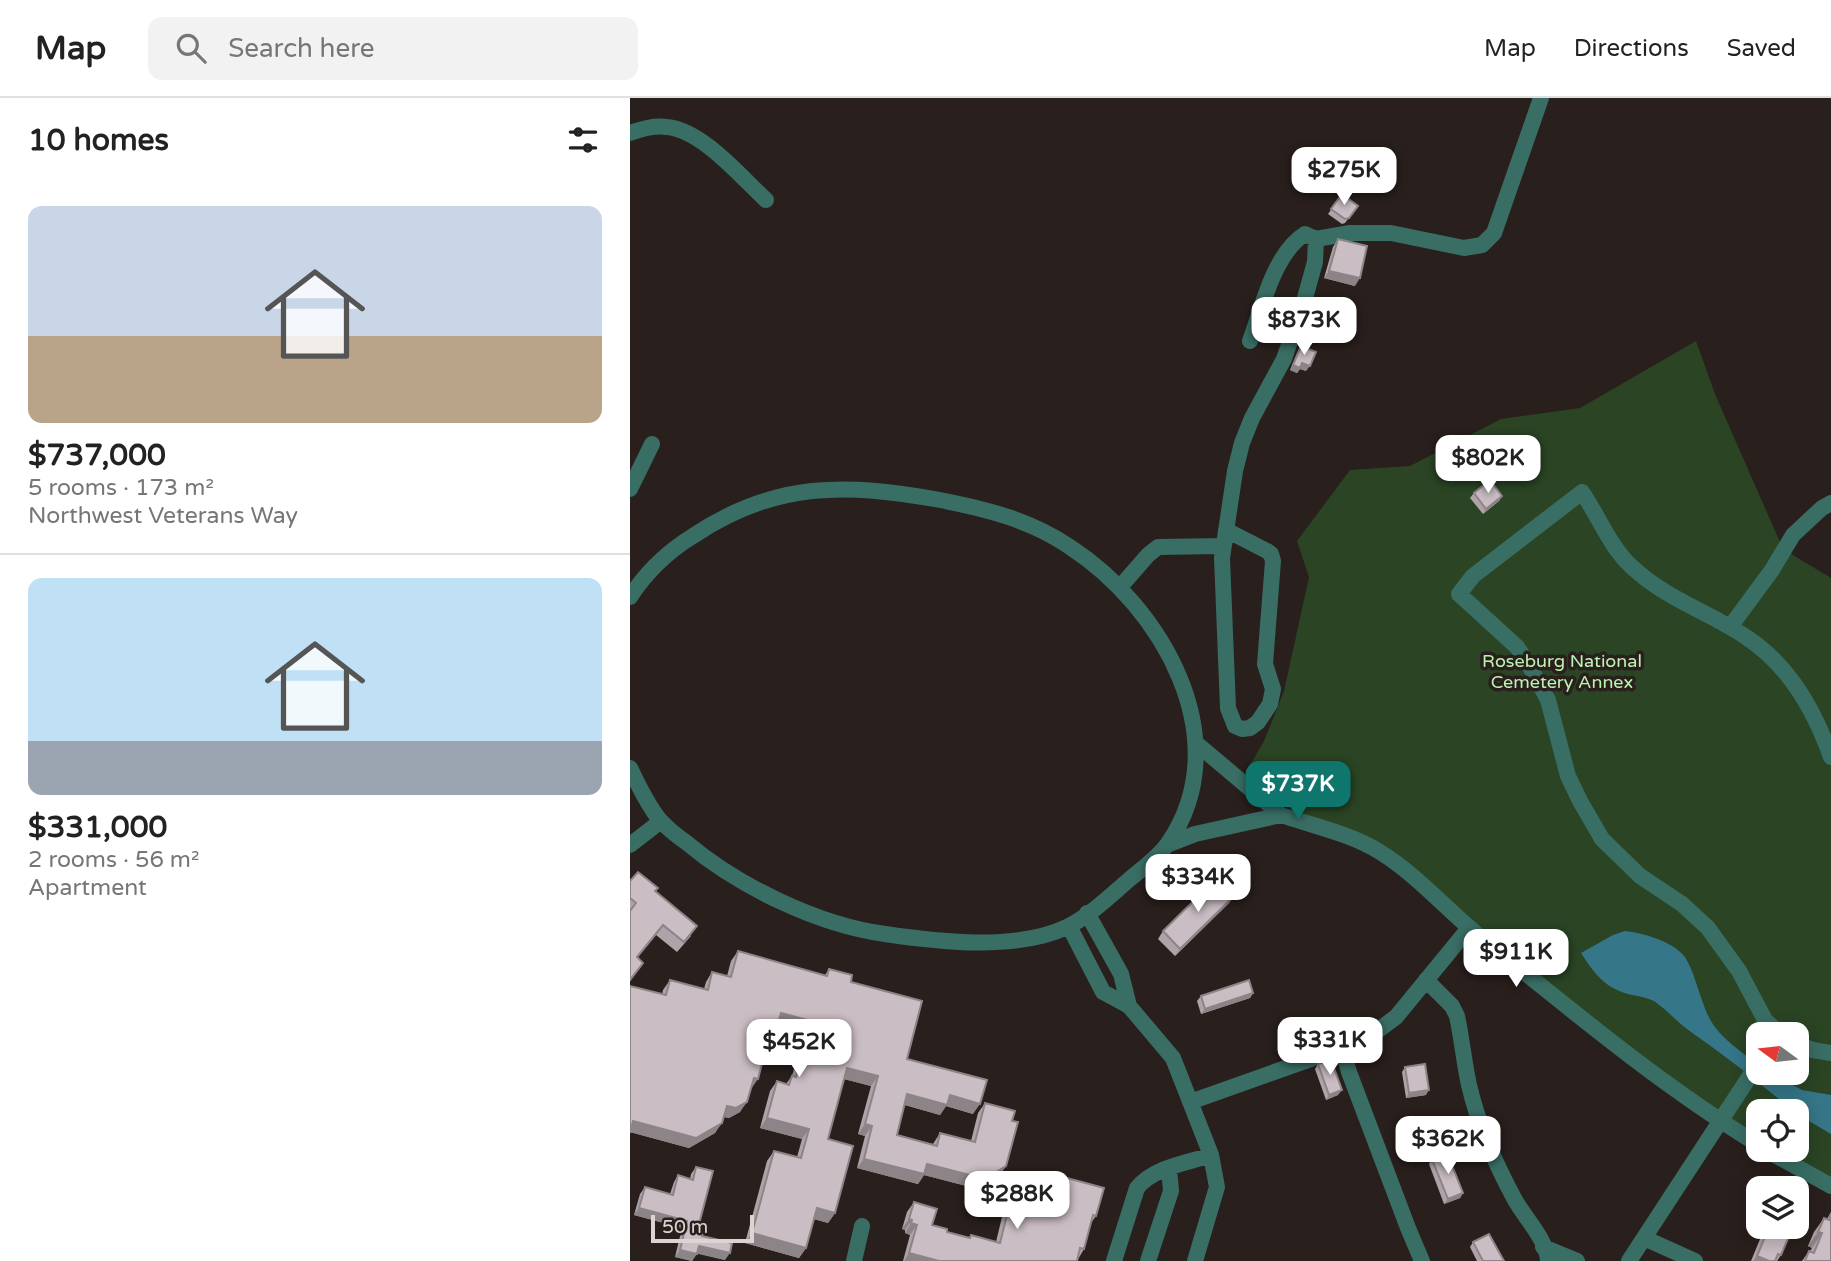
<!DOCTYPE html>
<html lang="en">
<head>
<meta charset="utf-8">
<style>
  :root { --surface:#fff; --page:#f2f2f2; --text:#222; --muted:#767676; --line:#e0e0e0; --accent:#0f766e }
  body { margin:0; font-family:"Varela Round",sans-serif; background:var(--page); color:var(--text); height:100vh; display:flex; flex-direction:column; font-size:26px; white-space:nowrap }
  * { box-sizing:border-box; margin:0 }
  p { font-size:23px; color:var(--muted) }
  .icon { flex:none; width:38px; height:38px; fill:none; stroke:currentColor; stroke-width:2; stroke-linecap:round; stroke-linejoin:round }
  .map { position:relative; flex:1; overflow:hidden }
  .sheet { display:flex; flex-direction:column; background:var(--surface); width:630px }
  .sheet>* { flex:none }
  .needle { width:46px; rotate:285deg }
  .buttons { position:absolute; left:1116px; top:924px; display:grid; gap:14px }
  .buttons a { display:grid; place-items:center; width:63px; height:63px; border-radius:14px; background:var(--surface); box-shadow:0 4px 18px #0003; font-size:35px }
  .scale { position:absolute; left:21px; bottom:18px; width:103px; box-sizing:border-box; padding-left:7px; border:4px solid #dbd4d1; border-top:0; font-size:19px; line-height:24px; white-space:nowrap; color:#dbd4d1; -webkit-text-stroke:5px #291f1c; paint-order:stroke }
  .price { position:absolute; translate:-50% -60px; padding:0 16px; border-radius:14px; background:#fff; color:#222; font-size:23px; line-height:46px; filter:drop-shadow(0 2px 4px #0008) }
  .price::after { content:''; position:absolute; left:50%; top:42px; width:21px; height:16px; margin-left:-10px; background:inherit; clip-path:polygon(0 0,100% 0,50% 100%) }
  .price.on { background:var(--accent); color:#fff }
  ul { padding:0; list-style:none }
  li { display:grid; align-content:center; gap:14px; height:371px; padding:0 28px }
  li+li { border-top:2px solid var(--line) }
  li span { display:grid; place-items:center; height:217px; border-radius:14px; color:#555 }
  li>.icon { margin-inline-start:auto }
  span .icon { width:126px; height:126px; fill:#fffc; stroke-width:1 }
  li b { font-size:30px }
  h2 { display:flex; justify-content:space-between; align-items:center; height:84px; padding:0 28px; font-size:30px }
  header { display:flex; align-items:center; gap:42px; box-sizing:border-box; height:98px; padding:0 35px; background:var(--surface); border-bottom:2px solid var(--line) }
  header strong { font-size:33px }
  nav { display:flex; gap:38px; margin-inline-start:auto; font-size:24px }
  .search { width:490px; height:63px; background:var(--page); display:flex; align-items:center; gap:18px; box-sizing:border-box; padding:0 24px; border-radius:14px; color:var(--muted); font-size:26px }
  main { display:flex; flex:1; min-height:0 }
  .map>svg:first-child { display:block }
  .green { fill:#2a4424; fill-rule:evenodd }
  .water { fill:#357688 }
  .lines { fill:none; stroke-linecap:round; stroke-linejoin:round }
  .minor { stroke:#396e65; stroke-width:16 }
  .wall { fill:#aea3a8 }
  .shaded-wall { fill:#8d8488 }
  .building { fill:#cabdc3; stroke:#8d8488; stroke-width:2 }
  .labels { text-anchor:middle; stroke-width:7; stroke-linejoin:round; paint-order:stroke }
  .park-label { font-size:18px; fill:#bef2b2; stroke:#291f1c }
</style>
</head>
<body>
<header>
<strong>Map</strong>
<div class="search"><svg class="icon" aria-label="search" viewBox="0 0 24 24"><circle cx="10" cy="10" r="6"/><path d="M15 15l6 6"/></svg>Search here</div>
<nav><a>Map</a><a>Directions</a><a>Saved</a></nav>
</header>
<main>
<section class="sheet">
<h2>10 homes<svg class="icon" aria-label="filters" viewBox="0 0 24 24"><path d="M4 7h16M4 17h16"/><circle cx="9" cy="7" r="2"/><circle cx="15" cy="17" r="2"/></svg></h2>
<ul>
<li><span style="background:linear-gradient(#c9d6e8 60%,#b9a48a 0)"><svg class="icon" aria-label="home" viewBox="0 0 24 24"><path d="M3 11l9-7 9 7M6 9v11h12V9"/></svg></span><div><b>$737,000</b><p>5 rooms · 173 m²</p><p>Northwest Veterans Way</p></div></li>
<li><span style="background:linear-gradient(#bfe0f5 75%,#9aa5b1 0)"><svg class="icon" aria-label="home" viewBox="0 0 24 24"><path d="M3 11l9-7 9 7M6 9v11h12V9"/></svg></span><div><b>$331,000</b><p>2 rooms · 56 m²</p><p>Apartment</p></div></li>
</ul>
</section>
<div class="map">
<svg width="1201" height="1163" viewBox="0 0 1201 1163">
  <rect width="100%" height="100%" fill="#291f1c"/>
  <!-- green -->
  <path class="green" d="M1066 243 1085 296 1153 451 1201 480V1088L1137 1052H1167V1013H1129V1047L723 741 640 701 619 669 634 643 654 593 679 479 667 443 720 372 780 368 871 321 950 310ZM1129 936H1167V975H1129Z"/>
  <!-- water -->
  <path class="water" d="M995 833C1013 835 1042 843 1054 858 1064 870 1071 906 1081 923 1091 941 1114 955 1129 968V975H1140L1172 992 1201 997V1036L1167 1016V1013H1163C1130 985 1097 959 1061 934 1048 925 1037 912 1024 903 1015 899 1007 898 998 896 975 890 963 874 951 855L983 837Z"/>
  <g class="lines">
    <!-- minor -->
    <path class="minor" d="M0 35C12 31 24 27 37 29 72 32 111 79 136 102
      M686 141 720 135H761L834 150 852 147 864 135 911 0
      M0 391 22 346
      M596 432 637 453 641 456 643 463 635 566 643 591 640 606 628 624 620 630 612 631 605 628 598 610 592 460 605 373 612 345 622 320 654 261 675 200 685 164 686 141 675 136C644 155 632 210 620 243
      M490 489 518 457 528 449 592 448
      M0 499C17 473 37 454 63 438 145 383 216 385 310 402 356 411 401 422 440 449 532 509 608 641 539 744 530 758 514 769 501 780 482 796 460 818 437 829 386 853 310 844 255 836 188 827 108 788 57 745 47 738 37 730 29 721 17 706 8 687 0 670
      M1100 529 1142 472 1163 437 1192 410 1201 405
      M651 717C684 728 721 736 750 754 787 777 815 810 848 837 939 910 1029 986 1129 1047
      M0 747 31 723
      M537 747 565 736 651 717 566 645
      M457 815 491 876 499 908
      M439 828 473 894 499 908 543 960 581 1057 587 1089 565 1163
      M796 882 822 908 827 918C832 941 834 965 839 987 848 1026 866 1067 885 1102 895 1120 917 1142 918 1163
      M1150 936 1135 922 1109 873 1078 830 1052 806 1010 778 972 741 950 703 938 678 918 602 899 567 887 549 829 496 843 478 952 394C969 419 980 449 1002 469 1036 501 1079 514 1116 539 1159 567 1184 611 1201 659
      M1167 946 1183 952 1201 955
      M560 1004 712 950
      M1136 1052 1201 1088
      M1014 1140 1065 1163
      M913 1149 947 1163
      M224 1163 232 1128
      M484 1163 507 1090C524 1069 557 1065 581 1057
      M518 1163 541 1093 539 1070
      M792 1163 778 1130 719 974 712 950 739 939 766 919 839 830
      M999 1163 1129 964"/>
  </g>
  <!-- wall -->
  <path class="wall" d="M712 96 728 108 715 125 712 126 698 116Z
    M708 141 725 188 694 180 703 149Z
    M671 248 676 273 670 271 667 275 660 272 668 253Z
    M844 395 872 398 869 403 853 416 840 400Z
    M0 783 25 794 61 838 47 854 26 837 7 860 13 865 0 883Z
    M604 798 599 805 545 858 528 841 533 833Z
    M108 853 195 877 199 871 221 884 277 961 343 1016 316 1008 310 1017 275 1007 267 1037 303 1046 310 1035 341 1043 348 1015 355 1005 382 1023 376 1068 369 1078 348 1091 294 1077 288 1086 227 1070 235 1038 228 1036 241 988 214 981 198 1041 205 1115 198 1125 184 1121 176 1150 169 1160 115 1145 137 1063 144 1053 167 1059 172 1041 130 1030 140 993 147 983 156 986 162 978 174 933 148 926 134 961 121 991 110 1014 99 1020 94 1019 85 1035 59 1050 0 1034 33 892 40 882 74 891 76 884 82 874 97 878 101 863Z
    M623 895 620 900 571 916 567 903 571 898Z
    M688 966 708 997 696 1002 685 971Z
    M775 969 796 997 776 1000 772 974Z
    M802 1061 833 1095 830 1100 814 1106 799 1066Z
    M66 1069 68 1130 72 1138 95 1162 67 1155 62 1163 45 1159 52 1130 4 1117 10 1096 15 1089 40 1096 44 1084 48 1077 60 1081 61 1076Z
    M437 1080 466 1118 461 1125 454 1151 447 1163H273L280 1137 275 1135V1132L272 1131 277 1114 284 1104 302 1127 317 1134 339 1140 341 1137 366 1144 372 1119 379 1109 383 1110 390 1098 425 1108 430 1090Z
    M1201 1114V1163H1172L1179 1153H1180L1182 1150 1178 1148 1184 1134 1194 1120 1197 1121Z
    M1135 1129H1165L1159 1137 1151 1157 1147 1163H1121Z
    M843 1144 874 1163H847L840 1149Z"/>
  <!-- shaded-wall -->
  <path class="shaded-wall" d="M699 173 730 180 725 188 694 180Z
    M672 265 680 268 676 273 670 271 667 275 660 272 663 267Z
    M872 398 869 403 853 416 856 411Z
    M604 798 599 805 545 858 550 851Z
    M623 895 620 900 571 916 575 911Z
    M151 915 181 923 174 933 144 925Z
    M136 950 141 951 134 961 130 960Z
    M217 970 248 978 241 988 210 980Z
    M124 980 128 981 121 991 117 989Z
    M712 992 708 997 696 1002 699 997Z
    M799 992 796 997 776 1000 779 995Z
    M277 996 320 997 350 1006 343 1016 316 1008 310 1017 271 1006Z
    M117 1004 110 1014 99 1020 90 1018 97 1008Z
    M137 1020 179 1031 172 1041 130 1030Z
    M3 1023 92 1025 85 1035 59 1050 0 1034Z
    M235 1026 242 1028 235 1038 228 1036Z
    M234 1061 297 1066 376 1068 369 1078 348 1091 294 1077 288 1086 227 1070Z
    M833 1095 830 1100 814 1106 818 1101Z
    M9 1110 57 1123 52 1130 4 1117Z
    M187 1110 205 1115 198 1125 180 1120Z
    M279 1121 282 1122 275 1132 272 1131Z
    M281 1125 287 1127 280 1137 275 1135Z
    M1188 1134 1192 1135 1182 1150 1178 1148Z
    M122 1135 176 1150 169 1160 115 1145Z
    M69 1148 100 1155 95 1162 64 1155Z
    M50 1152 67 1156 62 1163 45 1159Z
    M279 1155 309 1163H274Z
    M1127 1158 1139 1163H1123Z"/>
  <!-- building -->
  <path class="building" d="M712 96 728 108 719 120 715 121 701 111Z
    M708 141 737 148 730 180 699 173Z
    M671 248 686 254 680 268 672 265 670 270 663 267Z
    M860 382 872 398 856 411 844 395Z
    M8 774 28 790 25 793 67 828 54 844 33 827 7 859 13 865 0 882V813L6 805 0 800V783Z
    M587 780 604 798 550 851 533 833Z
    M108 853 197 878 199 871 222 877 221 884 292 903 277 961 357 982 350 1006 320 997 317 1007 277 996 267 1037 307 1048 310 1035 345 1044 355 1005 385 1013 382 1023 388 1024 376 1068 355 1081 297 1066 294 1076 234 1061 242 1028 235 1026 248 978 217 970 198 1041 223 1048 205 1115 187 1110 176 1150 122 1135 144 1053 171 1060 179 1031 137 1020 147 983 159 987 162 978 166 979 181 923 151 915 141 951 136 950 128 981 124 980 117 1004 106 1010 97 1008 92 1025 66 1040 3 1023 0 1035V888L36 897 40 882 78 892 82 874 101 879Z
    M619 882 623 895 575 911 571 898Z
    M701 962 712 992 699 997 688 966Z
    M795 966 799 992 779 995 775 969Z
    M817 1055 833 1095 818 1101 802 1061Z
    M66 1069 83 1073 68 1130 74 1131 72 1138 102 1145 100 1155 69 1148 67 1156 50 1152 57 1123 9 1110 15 1089 43 1097 48 1077 63 1082Z
    M437 1080 474 1090 466 1118 463 1117 454 1151 450 1150 447 1163H309L279 1155 287 1127 281 1125 282 1122 279 1121 284 1104 307 1111 302 1127 317 1131V1134L340 1140 341 1137 370 1145 379 1109 387 1111 390 1098 429 1109Z
    M1167 1097 1174 1100 1169 1109 1173 1111 1167 1125Z
    M1201 1116V1163H1175L1179 1153 1184 1155 1192 1135 1188 1134 1194 1120 1199 1122Z
    M1139 1129H1163L1151 1157 1148 1156 1145 1163H1139L1127 1158Z
    M859 1136 874 1163H853L843 1144Z"/>
  <g class="labels">
    <!-- park labels -->
    <g class="park-label">
      <text x="932" y="569">Roseburg National<tspan x="932" dy="21">Cemetery Annex</tspan></text>
    </g>
  </g>
</svg>
<div class="buttons">
<a><svg class="needle" viewBox="-14 -14 28 28"><path d="M0-13l5 13h-10z" fill="#e53935"/><path d="M0 13l5-13h-10z" fill="#767676"/></svg></a>
<a><svg class="icon" aria-label="locate" viewBox="0 0 24 24"><circle cx="12" cy="12" r="6"/><path d="M12 2v4M12 18v4M2 12h4M18 12h4"/></svg></a>
<a><svg class="icon" aria-label="layers" viewBox="0 0 24 24"><path d="M12 4l9 5-9 5-9-5zM3 14l9 5 9-5"/></svg></a>
</div>
<div class="scale">50 m</div>
<b class="price" style="left:714px;top:109px">$275K</b>
<b class="price" style="left:674px;top:259px">$873K</b>
<b class="price" style="left:858px;top:397px">$802K</b>
<b class="price on" style="left:668px;top:723px">$737K</b>
<b class="price" style="left:568px;top:816px">$334K</b>
<b class="price" style="left:886px;top:891px">$911K</b>
<b class="price" style="left:700px;top:979px">$331K</b>
<b class="price" style="left:169px;top:981px">$452K</b>
<b class="price" style="left:818px;top:1078px">$362K</b>
<b class="price" style="left:387px;top:1133px">$288K</b>
</div>
</main>
</body>
</html>
